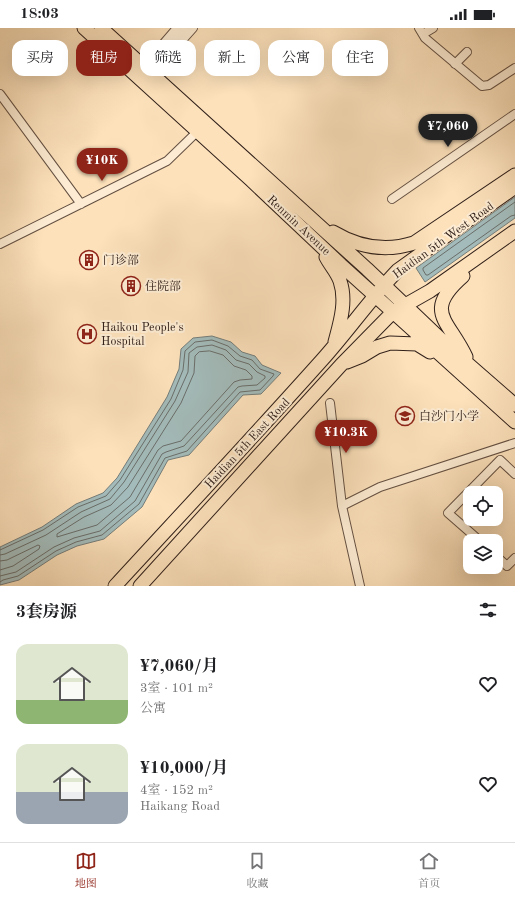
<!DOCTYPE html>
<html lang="zh">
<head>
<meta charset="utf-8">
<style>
  :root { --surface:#fff; --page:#f2f2f2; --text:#202124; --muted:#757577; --line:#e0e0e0; --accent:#8f2418 }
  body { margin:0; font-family:"Old Standard TT","Noto Serif SC",serif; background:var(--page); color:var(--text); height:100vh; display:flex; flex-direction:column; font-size:15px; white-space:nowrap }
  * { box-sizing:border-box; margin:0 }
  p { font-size:13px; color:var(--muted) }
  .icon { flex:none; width:22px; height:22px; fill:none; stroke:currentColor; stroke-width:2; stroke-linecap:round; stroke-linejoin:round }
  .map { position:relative; height:558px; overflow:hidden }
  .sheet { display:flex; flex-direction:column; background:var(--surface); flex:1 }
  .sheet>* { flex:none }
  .top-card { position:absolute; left:12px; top:12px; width:491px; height:36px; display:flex; gap:8px }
  .controls { position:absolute; left:463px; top:458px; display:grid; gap:8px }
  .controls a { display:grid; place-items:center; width:40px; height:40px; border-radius:8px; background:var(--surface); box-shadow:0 4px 16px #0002; font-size:20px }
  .price { position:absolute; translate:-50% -34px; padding:0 9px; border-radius:14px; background:var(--accent); color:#fff; font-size:13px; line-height:26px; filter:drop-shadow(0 1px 2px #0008) }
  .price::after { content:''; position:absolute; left:50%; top:24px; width:12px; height:9px; margin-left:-6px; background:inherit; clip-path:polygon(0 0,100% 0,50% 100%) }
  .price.on { background:#222; color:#fff }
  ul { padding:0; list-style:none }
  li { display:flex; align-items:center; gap:12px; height:100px; padding:0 16px }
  li span { display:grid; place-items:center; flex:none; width:112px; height:80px; border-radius:12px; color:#555 }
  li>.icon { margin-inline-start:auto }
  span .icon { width:48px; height:48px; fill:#fffc; stroke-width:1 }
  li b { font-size:17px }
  h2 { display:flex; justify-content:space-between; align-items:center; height:48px; padding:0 16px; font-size:17px }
  .pill { padding:0 14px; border-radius:12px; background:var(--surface); box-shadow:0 4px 16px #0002; font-size:14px; line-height:36px }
  .pill.on { background:var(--accent); color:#fff }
  .status { display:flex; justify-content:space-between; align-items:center; height:28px; padding:0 20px; background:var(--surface); direction:ltr }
  .status svg { height:11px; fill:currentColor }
  .tab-bar { display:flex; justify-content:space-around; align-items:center; height:56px; border-top:1px solid var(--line); background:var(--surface); font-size:11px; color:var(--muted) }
  .tab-bar a { display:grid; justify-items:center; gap:2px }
  .tab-bar .on { color:var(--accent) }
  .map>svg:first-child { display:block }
  .water { fill:#a3bbba; stroke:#757d7a }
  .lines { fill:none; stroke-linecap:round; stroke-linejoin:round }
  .shore { stroke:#6a6e6a; stroke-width:1 }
  .street-casing { stroke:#645042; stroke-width:10 }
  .primary-casing { stroke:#31201a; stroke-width:15 }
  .street { stroke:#fdecd3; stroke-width:8 }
  .primary { stroke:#fce1bb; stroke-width:13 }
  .labels { text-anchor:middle; stroke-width:4; stroke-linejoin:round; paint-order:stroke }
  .street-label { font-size:12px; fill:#31201a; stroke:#fdecd3 }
  .poi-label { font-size:12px; fill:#31201a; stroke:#fdecd3; text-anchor:start }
</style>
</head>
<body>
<div class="status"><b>18:03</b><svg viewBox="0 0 49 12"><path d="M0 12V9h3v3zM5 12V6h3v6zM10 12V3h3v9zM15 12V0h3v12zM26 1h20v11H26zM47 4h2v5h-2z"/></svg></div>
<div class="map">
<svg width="515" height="558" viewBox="0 0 515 558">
  <rect width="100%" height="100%" fill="#fce1bb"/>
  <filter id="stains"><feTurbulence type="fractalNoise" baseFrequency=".005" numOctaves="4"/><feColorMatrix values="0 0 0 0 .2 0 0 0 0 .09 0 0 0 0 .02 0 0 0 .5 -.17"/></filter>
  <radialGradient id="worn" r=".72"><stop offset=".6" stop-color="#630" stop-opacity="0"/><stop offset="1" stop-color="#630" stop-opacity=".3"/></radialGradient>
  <!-- water -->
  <path class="water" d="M515 169V190L425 254 416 240Z
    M212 308 231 314 242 324 255 328 262 337 281 345 261 366 243 367 189 427 168 432 142 479 104 511 77 518 57 527 19 552 0 557V519L42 499 76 476 103 465 117 450 167 369 179 341 181 321 193 310Z"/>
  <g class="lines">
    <!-- shore -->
    <path class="shore" d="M515 174 423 240V242L426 247H428L511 188 515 187
      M210 323 223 327 234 338 246 342 252 348V351L240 352 234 354 181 413 163 418 158 422 130 469 97 497 57 509V506L84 489 111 477 128 459 181 375 194 345 195 328 199 324Z
      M0 522 43 502 78 479 106 468 120 452 171 371 183 342 185 323 195 314 212 312 228 318 240 328 252 332 260 341 274 346 273 348 260 362 240 364 187 423 165 430 139 476 102 507 76 514 56 523 18 548 3 552 0 554
      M0 527 5 526 46 507 81 484 110 471 124 454 175 373 188 344 189 325 197 319 212 317 226 322 236 332 249 336 257 344 265 348V350L257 357 242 358 238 359 184 418 166 424 162 426 135 473 100 503 74 510 54 519 16 544 0 548
      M0 533 7 532 38 517 40 518 39 521 13 538 0 542"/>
    <defs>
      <path id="street" d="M419 0 425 10 482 58 489 57 515 40
        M423 6 433 0
        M151 30 177 0
        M455 36 467 24
        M148 42 184 0
        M152 46 193 0
        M0 66 81 176
        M392 171 515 86
        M0 216 167 133 200 101
        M330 375 342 478
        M480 513 448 485 500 432 515 446
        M496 528 507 538 515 530
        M360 558 342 478 380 459 515 415"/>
      <path id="primary" d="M84 0 251 152 341 237 515 394
        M101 0 367 241 453 323 515 377
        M333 204C358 219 386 224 414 215L515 147
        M326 229C330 237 337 244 340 253 347 273 340 295 335 314
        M463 248C422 284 449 292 466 329
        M347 334 362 328 377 319 390 315 417 316 430 324
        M115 558C184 483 254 408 322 332 348 303 371 270 398 242L515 159
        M140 558 341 337 393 284 430 263 515 203"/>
    </defs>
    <!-- street casing -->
    <use href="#street" class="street-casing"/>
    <!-- primary casing -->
    <use href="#primary" class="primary-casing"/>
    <!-- street -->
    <use href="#street" class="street"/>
    <!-- primary -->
    <use href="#primary" class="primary"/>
  </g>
  <!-- icons -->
  <defs>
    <symbol id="building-ring" viewBox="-11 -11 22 22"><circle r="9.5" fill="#fdecd3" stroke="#8f2418" stroke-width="1.5"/><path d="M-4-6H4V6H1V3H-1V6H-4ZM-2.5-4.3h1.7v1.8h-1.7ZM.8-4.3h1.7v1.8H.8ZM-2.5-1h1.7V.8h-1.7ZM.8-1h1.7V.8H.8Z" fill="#8f2418"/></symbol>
    <symbol id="hospital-ring" viewBox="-11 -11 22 22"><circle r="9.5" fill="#fdecd3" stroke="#8f2418" stroke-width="1.5"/><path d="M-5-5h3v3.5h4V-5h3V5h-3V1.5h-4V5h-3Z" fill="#8f2418"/></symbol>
    <symbol id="school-ring" viewBox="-11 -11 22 22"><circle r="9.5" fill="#fdecd3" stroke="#8f2418" stroke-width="1.5"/><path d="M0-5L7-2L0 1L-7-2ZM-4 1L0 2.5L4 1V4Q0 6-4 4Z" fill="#8f2418"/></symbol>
  </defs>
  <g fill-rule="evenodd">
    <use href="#building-ring" x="78" y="221" width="22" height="22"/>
    <use href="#building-ring" x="120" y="247" width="22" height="22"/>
    <use href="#hospital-ring" x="76" y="295" width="22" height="22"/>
    <use href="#school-ring" x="394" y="377" width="22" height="22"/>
  </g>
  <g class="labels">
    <!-- street labels -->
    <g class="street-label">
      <text transform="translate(299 197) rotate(43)" y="4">Renmin Avenue</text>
      <text transform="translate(443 212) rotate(-36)" y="4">Haidian 5th West Road</text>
      <text transform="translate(247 415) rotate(-47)" y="4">Haidian 5th East Road</text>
    </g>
    <!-- poi labels -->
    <g class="poi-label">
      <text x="103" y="236">门诊部</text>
      <text x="145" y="262">住院部</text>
      <text x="101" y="303">Haikou People's<tspan x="101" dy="14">Hospital</tspan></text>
      <text x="419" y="392">白沙门小学</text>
    </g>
  </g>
  <rect width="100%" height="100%" filter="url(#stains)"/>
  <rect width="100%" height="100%" fill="url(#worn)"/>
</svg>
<div class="controls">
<a><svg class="icon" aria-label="locate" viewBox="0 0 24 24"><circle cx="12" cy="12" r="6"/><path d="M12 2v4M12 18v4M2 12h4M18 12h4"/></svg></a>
<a><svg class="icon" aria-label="layers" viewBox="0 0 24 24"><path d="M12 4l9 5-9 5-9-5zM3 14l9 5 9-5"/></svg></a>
</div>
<b class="price on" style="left:448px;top:120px">¥7,060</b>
<b class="price" style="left:102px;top:154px">¥10K</b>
<b class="price" style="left:346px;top:426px">¥10.3K</b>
<div class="top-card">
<a class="pill">买房</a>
<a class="pill on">租房</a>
<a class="pill">筛选</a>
<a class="pill">新上</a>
<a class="pill">公寓</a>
<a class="pill">住宅</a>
</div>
</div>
<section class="sheet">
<h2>3套房源<svg class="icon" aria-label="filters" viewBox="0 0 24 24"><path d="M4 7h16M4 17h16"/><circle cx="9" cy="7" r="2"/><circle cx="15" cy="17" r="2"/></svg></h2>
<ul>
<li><span style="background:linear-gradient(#dfe7d0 70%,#8fb573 0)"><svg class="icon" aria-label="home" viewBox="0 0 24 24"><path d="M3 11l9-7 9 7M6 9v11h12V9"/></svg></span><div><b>¥7,060/月</b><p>3室 · 101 m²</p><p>公寓</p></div><svg class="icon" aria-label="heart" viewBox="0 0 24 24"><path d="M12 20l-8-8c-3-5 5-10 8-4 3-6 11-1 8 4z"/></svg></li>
<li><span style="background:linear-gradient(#dfe7d0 60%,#9aa5b1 0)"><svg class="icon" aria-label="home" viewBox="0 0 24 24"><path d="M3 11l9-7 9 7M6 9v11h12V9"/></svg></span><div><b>¥10,000/月</b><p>4室 · 152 m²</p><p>Haikang Road</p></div><svg class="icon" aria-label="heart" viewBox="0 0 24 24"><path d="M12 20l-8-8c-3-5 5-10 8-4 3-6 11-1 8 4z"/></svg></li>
</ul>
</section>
<nav class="tab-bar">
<a class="on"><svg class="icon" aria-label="map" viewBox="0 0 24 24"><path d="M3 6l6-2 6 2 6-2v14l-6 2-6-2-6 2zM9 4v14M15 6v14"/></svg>地图</a>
<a><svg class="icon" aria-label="saved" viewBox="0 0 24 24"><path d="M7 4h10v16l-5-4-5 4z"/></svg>收藏</a>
<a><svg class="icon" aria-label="home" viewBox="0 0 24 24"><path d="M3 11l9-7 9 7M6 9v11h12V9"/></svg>首页</a>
</nav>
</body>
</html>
